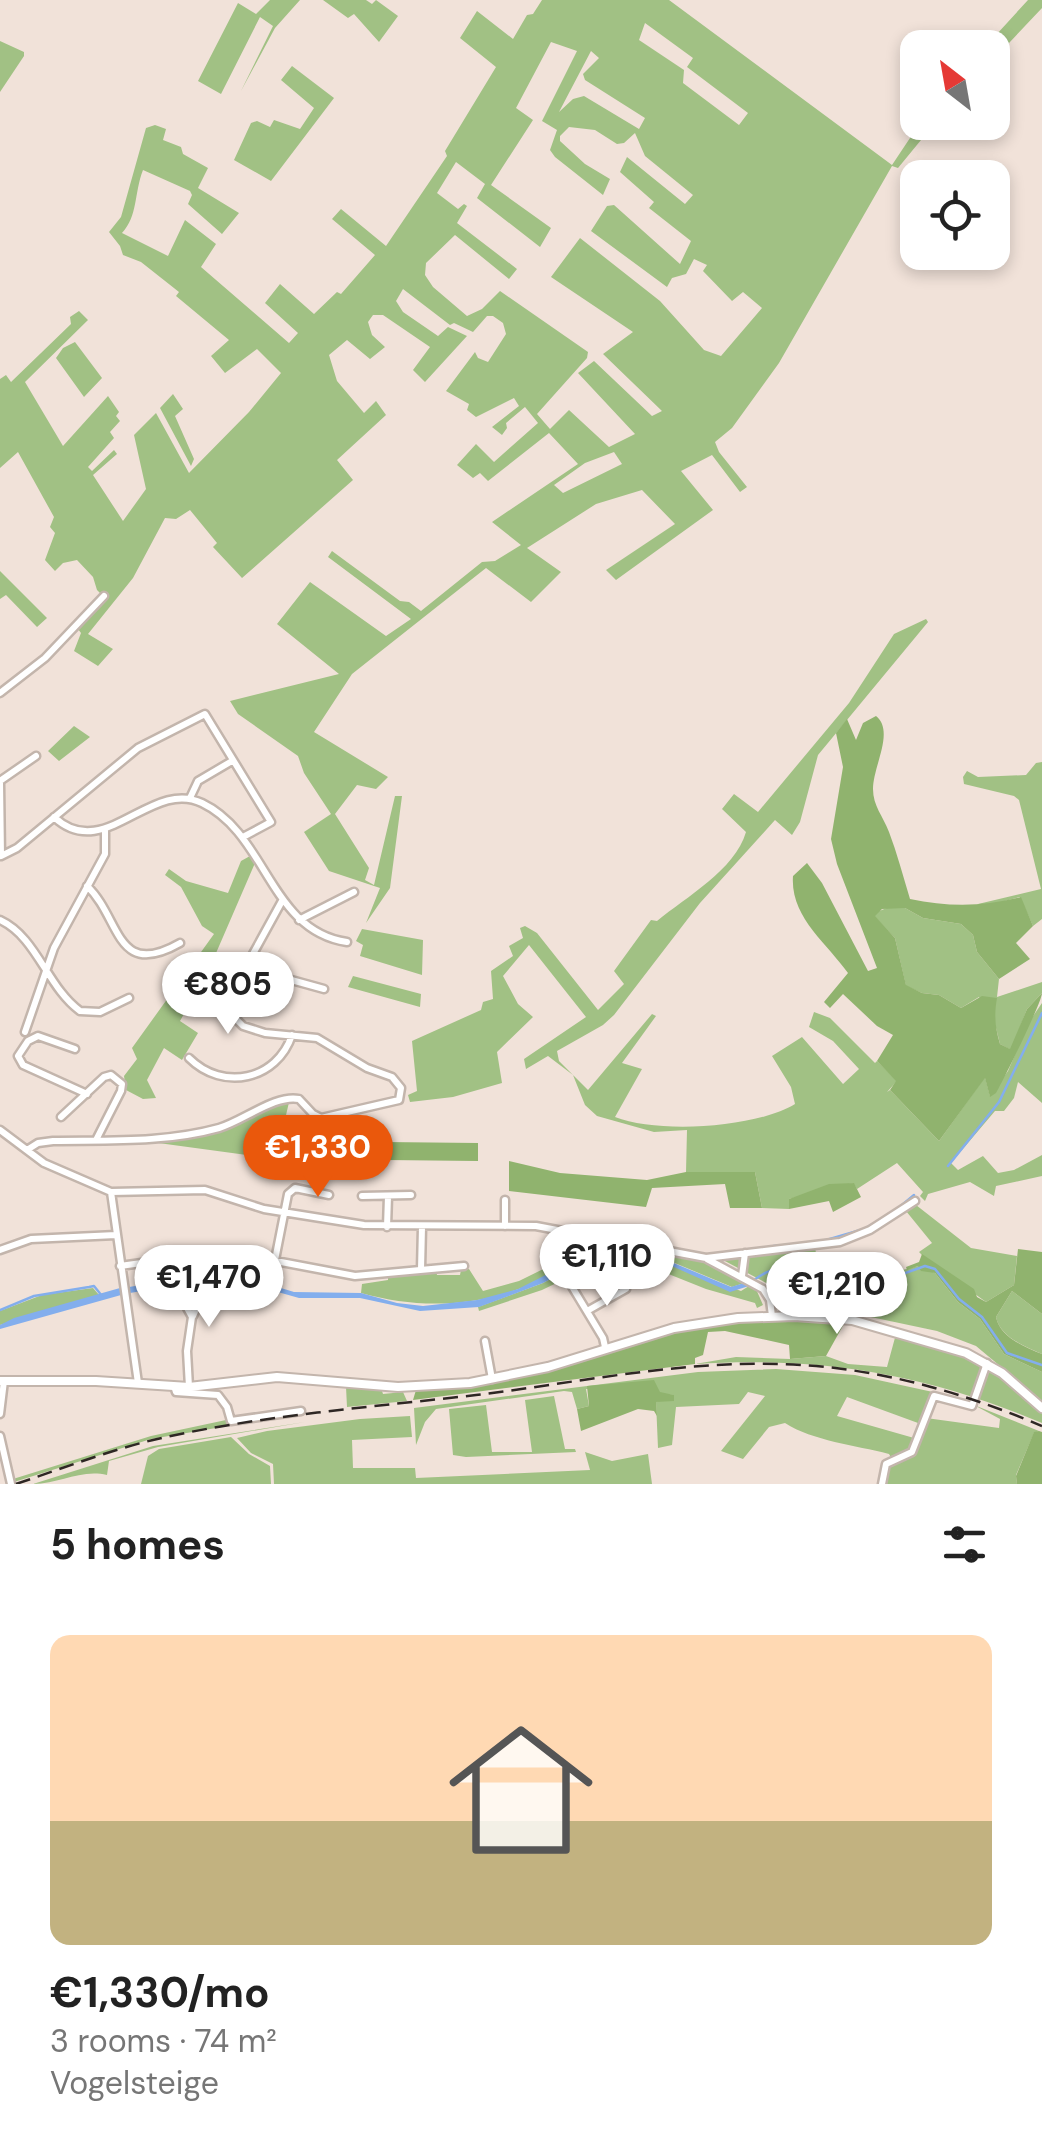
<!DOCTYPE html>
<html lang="en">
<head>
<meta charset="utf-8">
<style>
  :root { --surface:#fff; --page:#f6f6f6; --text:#222; --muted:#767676; --accent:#ea580c }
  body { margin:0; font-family:"DM Sans",sans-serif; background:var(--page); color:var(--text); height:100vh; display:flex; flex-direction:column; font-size:38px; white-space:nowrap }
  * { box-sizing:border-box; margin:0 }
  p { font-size:32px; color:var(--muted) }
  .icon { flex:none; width:55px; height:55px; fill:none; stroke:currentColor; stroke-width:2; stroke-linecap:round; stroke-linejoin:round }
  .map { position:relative; height:1484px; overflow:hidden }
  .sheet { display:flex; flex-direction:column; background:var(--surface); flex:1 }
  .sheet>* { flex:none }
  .needle { width:65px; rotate:329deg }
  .fabs { position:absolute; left:900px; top:30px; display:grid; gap:20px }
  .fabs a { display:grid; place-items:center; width:110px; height:110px; border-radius:20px; background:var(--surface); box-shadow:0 5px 15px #0003; font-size:50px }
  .price { position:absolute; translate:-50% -85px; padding:0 22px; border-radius:35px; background:#fff; color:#222; font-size:32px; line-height:65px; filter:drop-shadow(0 2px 5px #0008) }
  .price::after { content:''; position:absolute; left:50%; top:60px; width:30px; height:22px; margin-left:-15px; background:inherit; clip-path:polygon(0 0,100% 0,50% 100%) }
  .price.active { background:var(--accent); color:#fff }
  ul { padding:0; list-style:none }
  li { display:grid; align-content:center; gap:20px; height:530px; padding:0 50px }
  li span { display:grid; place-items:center; height:310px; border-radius:20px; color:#555 }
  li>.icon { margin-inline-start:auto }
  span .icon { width:180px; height:180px; fill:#fffc; stroke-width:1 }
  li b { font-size:42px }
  h2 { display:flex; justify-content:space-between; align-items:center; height:120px; padding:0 50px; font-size:42px }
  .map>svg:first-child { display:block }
  .green { fill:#a1c184; fill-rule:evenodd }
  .forest { fill:#90b36e }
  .water { fill:#83aeed }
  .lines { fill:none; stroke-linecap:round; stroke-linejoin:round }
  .stream { stroke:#83aeed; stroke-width:2.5 }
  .minor-casing { stroke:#c3b5ac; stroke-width:11 }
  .major-casing { stroke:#c3b5ac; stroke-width:12 }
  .minor { stroke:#fff; stroke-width:6 }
  .major { stroke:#fff; stroke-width:8 }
  .rail { stroke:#2e2724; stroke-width:2.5; stroke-dasharray:15 8; stroke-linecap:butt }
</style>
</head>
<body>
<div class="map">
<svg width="1042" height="1484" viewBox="0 0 1042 1484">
  <rect width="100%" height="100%" fill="#f1e2d9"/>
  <!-- green -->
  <path class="green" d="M270 0H300L275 28 241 91 273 26 260 17 221 94 198 81 238 3 256 14Z
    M323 0H366L372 4 376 0 398 16 379 42 354 14 348 18Z
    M542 0H669L892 165 920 123H935L898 168 892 166 779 363 732 428 715 442 719 452 747 487 740 492 712 455 681 471 713 510 616 580 606 570 675 524 642 490 596 504 527 548 561 572 531 602 486 568 352 674 314 732 388 777 376 789 357 785 335 814 369 868 365 880 374 885 395 796H402L390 888 366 923 380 888 329 871 304 832 331 814 304 773 298 756 238 714 230 701 339 674 277 624 310 582 386 636 411 619 328 557 332 551 400 601 409 602 421 611 482 562 495 561 521 545 492 522 578 464 549 433 488 481 480 473 473 478 457 465 476 444 494 462 538 423 525 407 506 423 507 428 502 435 492 427 519 406 514 398 476 417 467 410 469 404 446 391 475 352 478 358 488 362 506 334 503 323 493 316H487L473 332 454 323 450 325 403 289 396 301 403 312 438 336 448 327 467 336 425 382 413 370 430 347 383 315H373L368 322 372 335 385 347 370 359 347 340 329 355 337 381 364 413 376 401 386 415 337 460 353 480 242 578 213 547 217 543 190 510 176 519 165 518 133 578 88 634 113 649 98 666 74 651 81 633 78 629 105 598 97 590 93 577 77 560 63 563 55 571 45 560 55 533 50 527 54 517 18 452 0 468V379L6 375 11 382 71 324 70 317 79 311 88 320 25 382 63 446 108 396 119 412 116 416 120 421 110 432 114 438 88 467 92 471 114 450 117 454 93 475 123 521 146 489 134 435 156 413 189 473 249 412 281 373 257 349 225 373 211 356 229 340 176 296 179 292 141 262 123 255 120 246 109 232 121 217 146 128 155 125 166 129 163 140 181 147 183 154 208 168 198 188 239 213 222 234 188 204 192 195 190 191 143 170C134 193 138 216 122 233L168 256 185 220 216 244 201 267 289 343 298 333 265 303 280 284 314 314 337 292 341 294 375 255 332 219 341 209 386 246 447 156 445 151 496 67 460 38 477 11 513 39 527 15 533 14ZM645 23 693 58 687 67 748 113 739 125 683 83 684 70 639 40ZM551 42 577 51 542 121 557 130 550 150 555 157 603 195 610 179 585 164 560 141V136L569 127 595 130 617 144 624 143 635 133 645 156 693 195 685 204 627 157 620 172 654 202 649 208 691 241 680 264 614 205 607 206 591 231 667 287 672 278 686 274 694 259 707 265 703 271 732 301 743 292 762 308 721 356 704 350 660 301 580 238 551 277 633 332 603 354 662 411 652 416 594 361 578 373 635 434 609 447 569 410 550 429 537 414 587 358 588 352 500 291 482 309 467 316 433 287 425 275 426 263 455 235 509 279 517 269 457 223 467 206 464 204 458 209 437 193 456 162 485 184 477 198 540 247 551 228 491 185 533 120 516 108ZM591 51 599 58 583 74 585 80 645 118 639 129 584 96 573 99 559 112ZM614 452 622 464 563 493 554 485 585 463Z
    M1028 0H1042V8L993 60 992 48 985 47Z
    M0 41 24 52V56L0 92Z
    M292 66 334 98 271 181 234 160 251 123 257 121 270 127 274 120 300 129 314 108 281 80Z
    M75 342 102 378 84 397 56 358 63 348Z
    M173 394 183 409 175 416 194 459 191 466 160 408Z
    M0 571 47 618 37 627 6 595 0 599Z
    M926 619 928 622 818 755 800 822 792 835 775 820 700 903 614 1015 603 1025 557 1051 559 1061 588 1090 652 1014 656 1016 622 1063 642 1069 615 1117C658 1134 756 1128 795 1104L791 1087 772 1056 802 1037 843 1084 859 1069 833 1041 809 1027 814 1012 830 1018 875 1063 877 1061 897 1081 887 1092 890 1090 939 1141 985 1077 990 1096 1008 1071 1029 1022 1042 1003V1103L1018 1082 1014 1098 1004 1111H995L951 1163 958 1170 983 1156 998 1173 1014 1170 1042 1155V1176L996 1186 994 1196 970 1182 928 1194 925 1201 920 1196 923 1192 897 1163 857 1189 853 1183 789 1199V1209L762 1208 755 1172H686L687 1130 654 1132 597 1116 585 1105 573 1075 548 1056 526 1069 524 1059 586 1017 529 945 503 976 518 1004 533 1017 497 1052 502 1083 453 1097 410 1102 408 1095 417 1091 412 1041 481 1010 483 1002 493 999 491 971 513 956 509 946 523 938 520 928 525 926 537 933 598 1010 624 984 614 971 651 920 657 921C686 897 735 870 746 832L722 809 734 794 758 812 849 703 894 634Z
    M74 726 90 737 59 761 48 751Z
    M1042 762V919L1033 926 1020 897 994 904H978L1041 889 1019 800 1014 796 964 784 963 777 967 771 978 777 1026 775 1036 763Z
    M250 856 255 863 210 967 180 1021 198 1033 182 1060 164 1048 147 1080 156 1098 143 1099 126 1090 124 1076 137 1059 132 1048 214 934 202 926 181 887 165 875 169 869 186 881 228 893 241 861Z
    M889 907 905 908 923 918 961 924 973 935 977 952 999 979 997 997 1042 982V993L1027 1009 1011 1050 1000 1044 993 1016 979 997 961 1008 939 995 922 993 906 986 895 938 874 916 877 912Z
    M362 929 423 940 422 975 360 956 363 945 356 941Z
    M353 976 421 994 420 1007 348 987Z
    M290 1098 283 1128 327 1142 382 1130 386 1160 306 1163 151 1142 218 1128Z
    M916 1205 971 1248 1017 1256 1014 1285 986 1302 924 1257 919 1252 932 1243 906 1211Z
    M600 1241 602 1248C580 1257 560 1271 539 1281 480 1307 422 1310 361 1293L362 1284 388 1280V1275L436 1270 437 1275H460L461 1270 469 1269 483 1291 519 1281Z
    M815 1247 817 1260 846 1265 871 1278 918 1266 935 1273 958 1302 980 1319 1004 1354 1042 1372V1401L976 1346 937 1331 852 1313 789 1306 770 1285 723 1260 741 1258 748 1254Z
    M623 1250 646 1255 741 1291 749 1286 756 1289 763 1305 757 1308 755 1303 706 1289 636 1261 620 1259 594 1265 542 1290 479 1311 478 1307 543 1283 596 1255Z
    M673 1253 711 1265 744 1283 732 1287 670 1261Z
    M93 1288 99 1295 0 1325V1311L42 1295Z
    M1012 1291 1042 1314V1354C1024 1346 1000 1337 996 1317Z
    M896 1334 983 1364 1042 1411V1423C926 1374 821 1356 695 1364L736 1357 790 1359 826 1356 848 1364 887 1367Z
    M776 1369 855 1375 942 1394 941 1398 935 1399 911 1452 892 1459 889 1454C855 1445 813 1441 785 1423L769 1427 743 1459 721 1451 765 1396 748 1392 739 1404 676 1407 672 1445 658 1448 656 1402 674 1395 586 1389 589 1406 577 1409 572 1392 564 1391 436 1409 425 1422 416 1445 414 1408 698 1372ZM847 1397 918 1423 914 1438 837 1416Z
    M346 1387 382 1391 383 1394 403 1392 407 1401 347 1407Z
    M554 1396 565 1449H575L576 1452 466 1457 453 1455 449 1409 486 1405 492 1452H532L525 1400Z
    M974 1405 1039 1431 1034 1433 1016 1475 1017 1484H883C888 1450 903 1471 915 1451 921 1442 923 1428 926 1418L999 1428 1000 1419Z
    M304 1413 151 1439 14 1482 13 1479 151 1436 226 1420 227 1423Z
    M410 1416 412 1437 352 1440 353 1468H415L416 1478 590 1470 585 1452 612 1461 648 1454 652 1484H274L273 1464 251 1453 237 1438 267 1431 360 1419Z
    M305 1422 158 1447 109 1461 107 1475C80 1469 60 1484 33 1484L153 1446Z
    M231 1437 249 1454 270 1466 271 1484H141L148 1456 159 1449Z"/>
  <!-- forest -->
  <path class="forest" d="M876 716C895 731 873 766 873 789 873 806 883 816 889 832 897 853 903 876 910 899 948 907 983 907 1021 897L1033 926 1016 943 1030 959 999 979 977 952 973 935 961 924 923 918 905 908 882 909 875 916 895 938 906 985 922 993 939 995 961 1008 982 996 997 998C994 1015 995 1027 1000 1044L1010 1049 1027 1009 1042 993C1042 1002 1004 1079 996 1093L990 1097 985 1078 939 1141 890 1090 896 1081 877 1061 893 1035 877 1026 843 994 830 1008 824 1002 848 973C827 943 790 917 793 876L807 863 822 883 868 971 877 968 837 864 831 839 843 767 836 733 847 719 856 740 863 723Z
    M384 1142 478 1143V1161L386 1160Z
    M509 1161 560 1173 647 1180 686 1172H755L762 1208H730L725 1184 652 1188 646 1207 509 1191Z
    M854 1183 861 1197 833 1212 829 1201 789 1209V1199L829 1184Z
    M1018 1249 1042 1252V1314L1012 1291 996 1317C1000 1337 1024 1347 1042 1354V1372L1004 1354 980 1319 958 1302 935 1273 921 1271 918 1266 907 1270 906 1267 919 1262 922 1254 974 1289 977 1297 986 1302 1014 1285Z
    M771 1318 845 1322 826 1356 790 1359 789 1345 725 1331 708 1332 703 1355 695 1358V1364L413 1400 416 1390 471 1386 519 1378 666 1334Z
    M654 1380 660 1392 674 1395V1401L656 1402 657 1416 654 1411 638 1409 581 1431 577 1409 589 1406 587 1386Z
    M1039 1431 1042 1432V1484H1017L1016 1476 1034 1432Z"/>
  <!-- water -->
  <path class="water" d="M614 1247 645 1251 731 1287 744 1283 749 1286 730 1292 647 1255 623 1250 596 1255 543 1283 479 1307 420 1311 360 1298H299L242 1282H194L130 1293 129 1287 208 1274 242 1276 294 1292 361 1293 397 1303 423 1306 477 1300 518 1289 591 1252Z
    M120 1288 121 1295 0 1329V1325L14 1318Z"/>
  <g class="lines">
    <!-- stream -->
    <path class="stream" d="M948 1166 999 1102 1042 1013
      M896 1210 914 1195
      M823 1241 864 1229 885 1217
      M774 1246 787 1245
      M754 1280C778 1262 813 1259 842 1272 852 1276 861 1282 872 1285L925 1266 935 1269 959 1299 982 1317 1007 1353 1042 1365
      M0 1310 34 1296 89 1287 94 1286 102 1296"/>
    <defs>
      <path id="minor" d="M0 693 45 658 104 596
        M0 781 36 756
        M0 783 1 856
        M190 798 198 781 232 761
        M54 817C104 864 151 778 202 803 267 834 270 931 347 942
        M1 856 17 848 138 748 205 714 271 822 243 837
        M87 886C121 918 115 980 180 943
        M0 920C37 937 47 987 80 1011L100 1012 129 998
        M299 920 354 892
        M248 963 266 973 324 989
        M25 1032 54 948 105 854V830
        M75 1049 38 1036 28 1041 18 1056 23 1065 87 1094
        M189 1058C223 1092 277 1080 292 1035
        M61 1117 104 1077 111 1075 122 1084 121 1091 96 1140
        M0 1130 44 1163 111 1192 205 1190 264 1209 364 1225 536 1226 706 1258 840 1242 870 1230 915 1201
        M27 1150 38 1143 53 1141C108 1140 165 1143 219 1128 243 1121 276 1094 299 1099L313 1114 321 1118 399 1100 401 1088 392 1077 367 1068 317 1038 265 1033 243 1026 229 1012 227 992 248 963 282 901
        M111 1192 138 1383
        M362 1196 411 1195
        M505 1226V1200
        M387 1227 388 1196
        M0 1250 31 1239 116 1235
        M707 1259 763 1289 770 1300 772 1316
        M275 1260 288 1194 295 1188 329 1195
        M120 1266 213 1253 244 1255 355 1276 464 1266
        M421 1269 422 1227
        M742 1276 745 1253
        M571 1285 603 1338 605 1347
        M175 1286 192 1317 187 1351 189 1387
        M587 1311 626 1289 614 1264
        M193 1316 207 1284
        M485 1341 492 1379
        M174 1386 176 1392 218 1395 227 1407 231 1421 301 1411
        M0 1414 4 1381
        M0 1436 11 1484
        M882 1484 886 1464 912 1452 934 1396 972 1406 987 1363"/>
      <path id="major" d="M0 1381H96L189 1387 277 1377 398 1387 470 1383 548 1367 674 1328 738 1318 794 1316 852 1320 966 1353 1002 1373 1042 1408"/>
    </defs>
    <!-- minor casing -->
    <use href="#minor" class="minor-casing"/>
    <!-- major casing -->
    <use href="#major" class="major-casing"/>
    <!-- minor -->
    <use href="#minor" class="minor"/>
    <!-- major -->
    <use href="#major" class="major"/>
    <!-- rail -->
    <path class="rail" d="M16 1484C61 1469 107 1451 153 1440 255 1416 372 1407 476 1395 576 1383 677 1361 778 1364 871 1366 957 1390 1042 1426"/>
  </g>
</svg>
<div class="fabs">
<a><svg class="needle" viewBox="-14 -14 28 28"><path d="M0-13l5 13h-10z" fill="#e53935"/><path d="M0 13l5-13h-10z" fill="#767676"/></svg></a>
<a><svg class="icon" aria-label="locate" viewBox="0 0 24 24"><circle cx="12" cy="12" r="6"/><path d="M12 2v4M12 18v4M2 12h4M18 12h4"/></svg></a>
</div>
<b class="price" style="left:228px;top:1037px">€805</b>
<b class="price active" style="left:318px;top:1200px">€1,330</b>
<b class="price" style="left:607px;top:1309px">€1,110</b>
<b class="price" style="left:209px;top:1330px">€1,470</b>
<b class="price" style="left:837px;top:1337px">€1,210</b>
</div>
<section class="sheet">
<h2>5 homes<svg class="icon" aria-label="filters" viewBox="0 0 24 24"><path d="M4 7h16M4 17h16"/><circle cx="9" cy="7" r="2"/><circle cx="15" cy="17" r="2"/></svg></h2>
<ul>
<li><span style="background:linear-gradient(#ffd9b3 60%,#c2b280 0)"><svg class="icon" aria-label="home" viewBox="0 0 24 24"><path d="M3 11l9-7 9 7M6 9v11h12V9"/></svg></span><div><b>€1,330/mo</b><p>3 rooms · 74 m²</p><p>Vogelsteige</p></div></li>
</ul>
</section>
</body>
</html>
